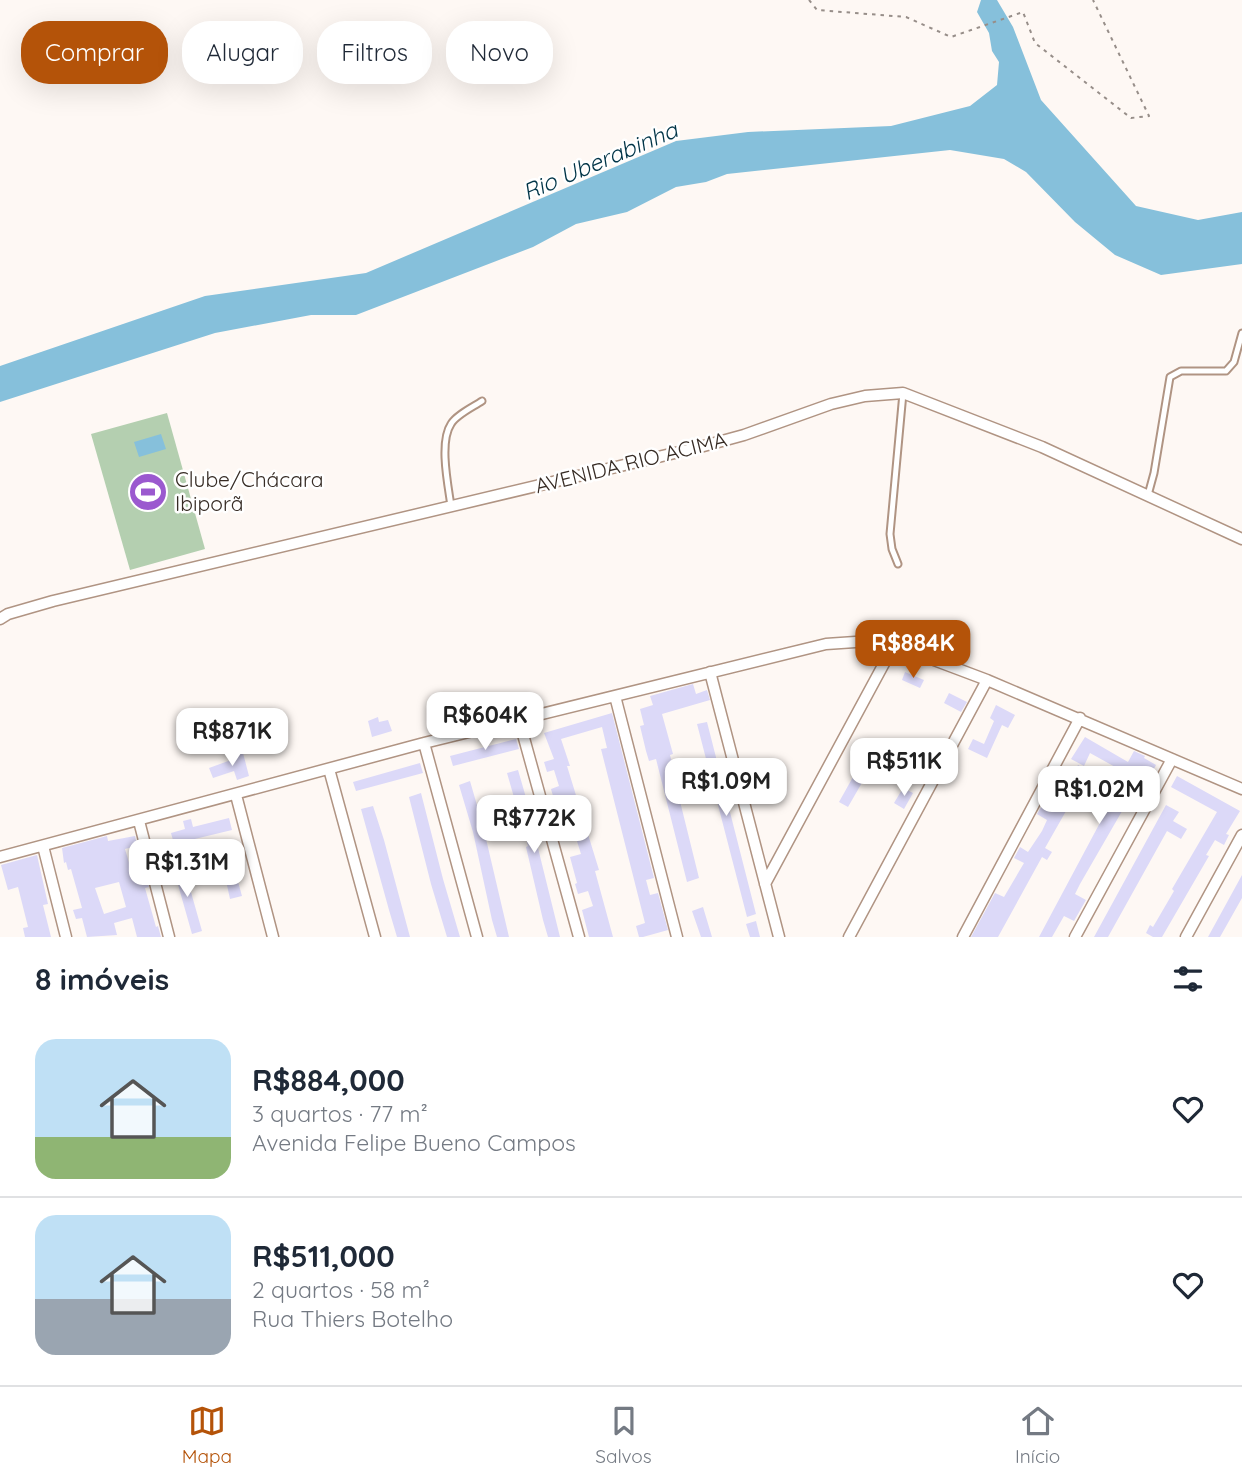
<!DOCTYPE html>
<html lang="pt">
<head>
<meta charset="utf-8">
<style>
  :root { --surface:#fff; --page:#f2f2f3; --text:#1f2937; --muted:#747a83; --line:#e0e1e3; --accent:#b45309 }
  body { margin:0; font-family:Quicksand,sans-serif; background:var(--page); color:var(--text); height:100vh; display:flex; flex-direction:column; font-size:26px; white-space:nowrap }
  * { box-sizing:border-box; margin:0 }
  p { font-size:23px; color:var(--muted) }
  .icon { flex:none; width:38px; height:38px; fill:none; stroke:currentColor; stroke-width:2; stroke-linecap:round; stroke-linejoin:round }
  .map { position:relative; height:937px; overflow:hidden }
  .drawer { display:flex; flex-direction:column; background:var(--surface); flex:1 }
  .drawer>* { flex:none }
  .banner { position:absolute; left:21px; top:21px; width:700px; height:63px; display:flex; gap:14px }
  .price { position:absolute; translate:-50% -60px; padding:0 16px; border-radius:14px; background:#fff; color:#222; font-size:23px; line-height:46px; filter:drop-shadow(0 2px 4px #0008) }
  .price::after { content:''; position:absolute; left:50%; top:42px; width:21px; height:16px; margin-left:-10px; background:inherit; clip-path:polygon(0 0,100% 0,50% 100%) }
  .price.active { background:var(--accent); color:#fff }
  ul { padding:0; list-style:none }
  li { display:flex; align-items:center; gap:21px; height:175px; padding:0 35px }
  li+li { border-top:2px solid var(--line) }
  li span { display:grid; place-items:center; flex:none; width:196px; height:140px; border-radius:21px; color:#555 }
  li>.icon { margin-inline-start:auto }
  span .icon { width:84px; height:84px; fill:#fffc; stroke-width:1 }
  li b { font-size:30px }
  h2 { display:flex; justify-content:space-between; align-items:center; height:84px; padding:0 35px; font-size:30px }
  .chip { padding:0 24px; border-radius:28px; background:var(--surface); box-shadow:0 7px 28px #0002; font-size:24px; line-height:63px }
  .chip.active { background:var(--accent); color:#fff }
  .tabs { display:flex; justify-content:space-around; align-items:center; height:98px; border-top:2px solid var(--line); background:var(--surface); font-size:19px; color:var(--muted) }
  .tabs a { display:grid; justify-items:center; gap:4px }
  .tabs .active { color:var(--accent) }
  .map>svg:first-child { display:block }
  .green { fill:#b4cfb0 }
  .water { fill:#86c0db }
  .building { fill:#dcd9f8; fill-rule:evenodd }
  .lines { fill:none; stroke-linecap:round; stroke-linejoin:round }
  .lane-casing { stroke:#b09483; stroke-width:9 }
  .street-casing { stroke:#b09483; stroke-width:13 }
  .path { stroke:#978e89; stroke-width:2; stroke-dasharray:3.5 5; stroke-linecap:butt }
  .lane { stroke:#fff; stroke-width:5 }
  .street { stroke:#fff; stroke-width:10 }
  .labels { text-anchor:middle; stroke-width:5; stroke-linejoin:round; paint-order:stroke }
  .street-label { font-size:21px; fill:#372c25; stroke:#fff }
  .poi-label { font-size:21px; fill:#372c25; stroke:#fff; text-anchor:start }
  .water-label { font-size:23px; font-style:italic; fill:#003447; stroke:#fff }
</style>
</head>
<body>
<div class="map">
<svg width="1242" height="937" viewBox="0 0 1242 937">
  <rect width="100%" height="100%" fill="#fef8f4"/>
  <!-- green -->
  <path class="green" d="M167 413 205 549 130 570 91 434Z"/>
  <!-- water -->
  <path class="water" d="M981 0H997L1013 27 1041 100 1136 206 1198 220 1242 212V264L1161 275 1115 255 1075 222 1026 172 1004 159 950 150 727 174 706 182 676 187 627 212 576 224 533 247 356 315H311L215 333 0 402V366L205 296 366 273 676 141 748 132 891 126 970 106 997 85 999 62 992 51 989 33 977 12Z
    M161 434 166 449 139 457 134 442Z"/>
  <!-- building -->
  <path class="building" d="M905 672 924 680 920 688 902 680Z
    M693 684 696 694 707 690 710 700 662 714 673 754 670 755 676 777H674L699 878 687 882 656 759 649 761 646 751 640 726 644 725 640 709 653 705 650 696Z
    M949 693 967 702 961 712 944 703Z
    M996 705 1015 715 1008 728 1002 725 987 758 968 749 973 739 984 744 994 721 990 718Z
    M612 713 654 878 646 880 650 895 658 893 668 930 643 937H639L636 926 645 923 601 749 607 748 602 727 561 739 570 766H567L599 870 595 871 613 937H589L582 910 593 906 588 891 578 894 575 884 577 883 570 857 581 854 576 838 566 841 551 789 559 786 554 770 547 772 544 762 554 759 544 733Z
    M378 717 379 722 388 720 392 731 372 737 368 721Z
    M707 722 756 914 747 917 697 724Z
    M1085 737 1128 762 1134 751 1145 756 1144 758 1156 765 1132 810 1125 806 1080 884 1075 894 1086 900 1074 921 1064 916 1052 937H1039L1118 789 1127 793 1135 778 1090 753 1084 766 1071 759Z
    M516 739 519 749 453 766 450 756Z
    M927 742 937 747 928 765 918 759Z
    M872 743 882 748 848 807 839 802Z
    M243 753 249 776 237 780 234 771 213 778 209 768 231 760 230 757Z
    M420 763 423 773 356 791 353 782Z
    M1078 765 1088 771 1076 793 1091 801 1085 812 1070 804 1045 848 1052 852 1047 860 1042 857 998 937H971L995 893 1004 897 1024 863 1014 858 1020 847 1028 852 1042 831 1047 820 1037 814 1043 804 1053 809Z
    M518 770 538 839 536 840 560 937H548L543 920 526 847 528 846 507 773Z
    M1177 776 1240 811 1226 834 1229 835 1224 845 1215 840 1206 855 1209 856 1162 937H1153L1146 933 1150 925 1153 927 1174 891 1172 889 1217 812 1171 787Z
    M470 781 483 826 509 937H497L492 920 473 832 459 785Z
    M903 788 913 793 904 809 894 803Z
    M421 793 443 879 460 937H447L431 884 409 797Z
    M1166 805 1179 812 1173 821 1187 829 1181 839 1167 831 1108 937H1094Z
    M373 806 384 840 410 937H397L389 910 361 809Z
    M229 818 232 830 174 844 171 833 185 829 183 821 191 819 193 827Z
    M107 836 108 841 135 836 137 846 125 849 130 866 142 863 149 887 145 888 156 927 158 926 161 937H137L132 918 114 923 117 935 87 937 82 918 76 919 73 910 82 908 71 869 68 870 66 862 64 863 62 848ZM119 882 126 907 104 914 95 888Z
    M229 850 242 896 230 899 220 853Z
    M37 855 48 904 43 905 51 937H25L23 928 28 927 18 887 8 890 1 865Z
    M183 864 202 931 192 934 173 867Z
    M1242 875V898L1220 937H1208Z
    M703 907 712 937H701L692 911Z
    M756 921 760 937H750L746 924Z"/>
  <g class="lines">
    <defs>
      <path id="lane" d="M1148 495 1154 473 1170 377 1181 371H1226L1234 362 1242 333
        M451 506C448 485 439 442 451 424 456 415 473 407 482 401
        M898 564 892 549 890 534 903 393"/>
      <path id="street" d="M0 619 8 614 53 601 700 447 744 435 831 404 865 396 903 393 1042 447 1242 539
        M710 672 779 937
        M615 696 677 937
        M519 720 579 937
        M424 743 477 937
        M329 769 375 937
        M236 795 273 937
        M139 821 169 937
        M43 846 66 937
        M0 857 424 743 826 644 870 641 894 645 987 680 1242 789
        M765 884 894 645
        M849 937 987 680
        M963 937 1080 718
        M1075 937 1172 759
        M1186 937 1242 835"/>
    </defs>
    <!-- lane casing -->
    <use href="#lane" class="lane-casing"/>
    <!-- street casing -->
    <use href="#street" class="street-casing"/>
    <!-- path -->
    <path class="path" d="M809 0 817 10 906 17 951 37 1023 12 1035 43 1131 118 1149 116 1093 0"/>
    <!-- lane -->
    <use href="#lane" class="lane"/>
    <!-- street -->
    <use href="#street" class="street"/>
  </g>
  <!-- icons -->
  <defs>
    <symbol id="stadium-disc" viewBox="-11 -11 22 22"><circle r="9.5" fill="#9b59cf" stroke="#fff"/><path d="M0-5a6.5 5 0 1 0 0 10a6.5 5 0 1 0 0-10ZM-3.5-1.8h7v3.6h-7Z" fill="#fff"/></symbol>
  </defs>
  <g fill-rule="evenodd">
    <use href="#stadium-disc" x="126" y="470" width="44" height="44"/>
  </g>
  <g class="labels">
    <!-- street labels -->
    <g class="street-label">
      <text transform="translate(631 463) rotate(-14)" y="7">AVENIDA RIO ACIMA</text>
    </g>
    <!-- poi labels -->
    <g class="poi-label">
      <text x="175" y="487">Clube/Chácara<tspan x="175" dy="24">Ibiporã</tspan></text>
    </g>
    <!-- water labels -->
    <g class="water-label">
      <text transform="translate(600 161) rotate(-23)" y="8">Rio Uberabinha</text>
    </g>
  </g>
</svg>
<b class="price active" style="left:913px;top:680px">R$884K</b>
<b class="price" style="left:485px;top:752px">R$604K</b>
<b class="price" style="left:232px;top:768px">R$871K</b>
<b class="price" style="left:904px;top:798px">R$511K</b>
<b class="price" style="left:726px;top:818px">R$1.09M</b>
<b class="price" style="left:1099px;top:826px">R$1.02M</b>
<b class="price" style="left:534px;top:855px">R$772K</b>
<b class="price" style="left:187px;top:899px">R$1.31M</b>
<div class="banner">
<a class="chip active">Comprar</a>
<a class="chip">Alugar</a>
<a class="chip">Filtros</a>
<a class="chip">Novo</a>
</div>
</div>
<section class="drawer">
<h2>8 imóveis<svg class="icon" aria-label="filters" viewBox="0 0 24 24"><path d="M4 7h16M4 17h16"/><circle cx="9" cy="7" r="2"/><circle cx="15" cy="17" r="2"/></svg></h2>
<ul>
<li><span style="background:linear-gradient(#bfe0f5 70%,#8fb573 0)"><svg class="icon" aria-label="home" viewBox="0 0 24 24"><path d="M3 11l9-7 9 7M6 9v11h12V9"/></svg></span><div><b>R$884,000</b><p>3 quartos · 77 m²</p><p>Avenida Felipe Bueno Campos</p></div><svg class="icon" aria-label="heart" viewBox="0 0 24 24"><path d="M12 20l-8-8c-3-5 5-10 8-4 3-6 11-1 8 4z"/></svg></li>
<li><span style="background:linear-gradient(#bfe0f5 60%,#9aa5b1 0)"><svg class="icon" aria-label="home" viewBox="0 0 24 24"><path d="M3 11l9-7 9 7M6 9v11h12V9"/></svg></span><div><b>R$511,000</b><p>2 quartos · 58 m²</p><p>Rua Thiers Botelho</p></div><svg class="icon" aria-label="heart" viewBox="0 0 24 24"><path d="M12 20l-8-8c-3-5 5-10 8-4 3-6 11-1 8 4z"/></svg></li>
</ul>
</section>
<nav class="tabs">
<a class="active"><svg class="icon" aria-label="map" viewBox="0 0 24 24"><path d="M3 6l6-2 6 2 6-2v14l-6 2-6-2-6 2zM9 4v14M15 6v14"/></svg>Mapa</a>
<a><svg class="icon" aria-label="saved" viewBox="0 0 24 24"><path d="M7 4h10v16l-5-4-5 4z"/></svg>Salvos</a>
<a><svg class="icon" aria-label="home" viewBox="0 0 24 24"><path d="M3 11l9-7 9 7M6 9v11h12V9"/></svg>Início</a>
</nav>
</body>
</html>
